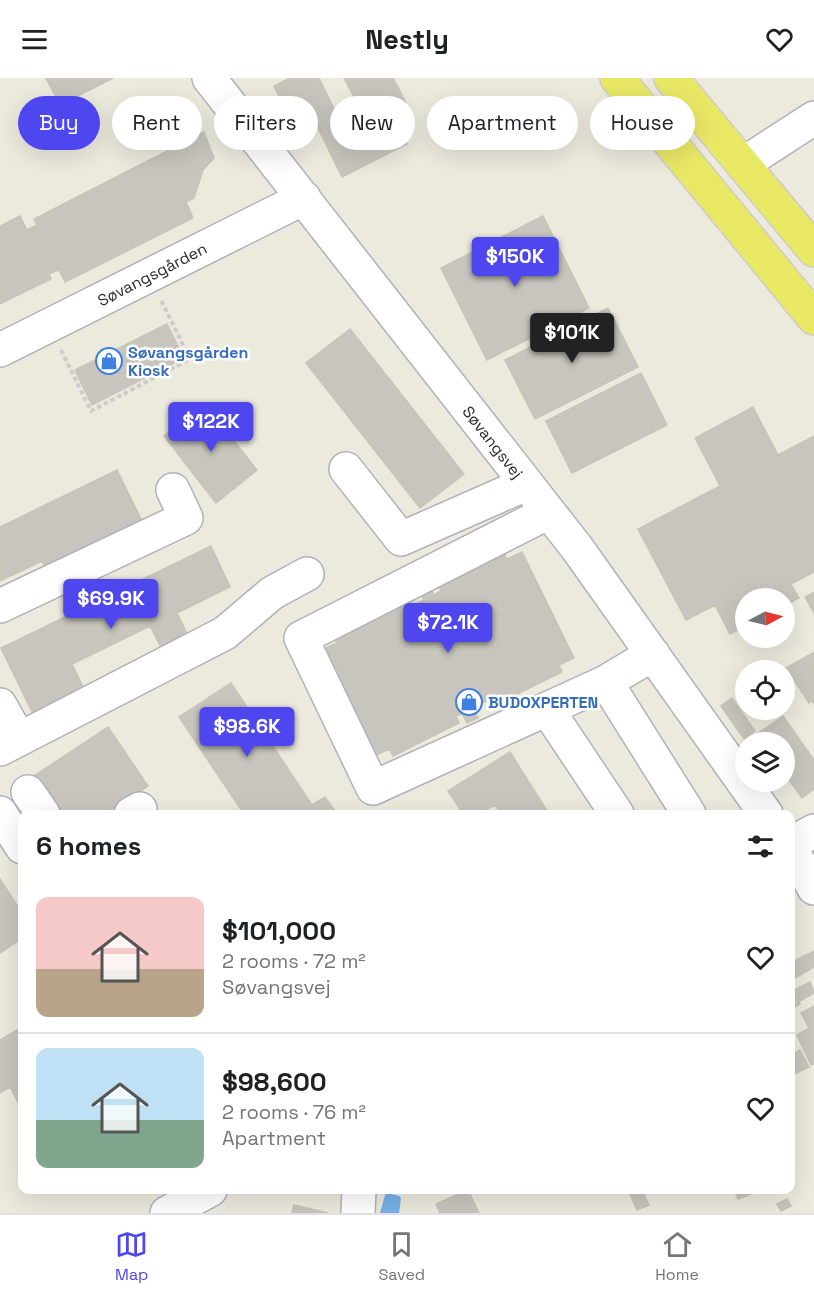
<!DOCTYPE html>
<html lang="en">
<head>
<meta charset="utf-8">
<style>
  :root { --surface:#fff; --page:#f6f6f6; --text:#202124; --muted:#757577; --line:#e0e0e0; --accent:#4e46ef }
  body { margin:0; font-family:"Space Grotesk",sans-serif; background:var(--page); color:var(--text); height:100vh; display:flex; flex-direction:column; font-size:22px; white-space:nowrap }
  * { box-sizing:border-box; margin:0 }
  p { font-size:20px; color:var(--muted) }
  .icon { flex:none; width:33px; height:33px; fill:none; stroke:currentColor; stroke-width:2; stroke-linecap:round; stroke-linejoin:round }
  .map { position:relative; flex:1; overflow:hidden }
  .sheet { position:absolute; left:18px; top:732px; width:777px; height:384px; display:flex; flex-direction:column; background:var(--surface); border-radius:12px; box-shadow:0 6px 24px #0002 }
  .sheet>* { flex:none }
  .guide { position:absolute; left:18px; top:18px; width:778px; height:54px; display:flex; gap:12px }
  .needle { width:39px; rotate:83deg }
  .controls { position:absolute; left:735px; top:510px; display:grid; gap:12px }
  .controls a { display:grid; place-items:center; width:60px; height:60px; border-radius:50%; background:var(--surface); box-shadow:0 6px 24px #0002; font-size:30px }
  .price { position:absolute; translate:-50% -51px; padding:0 14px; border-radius:6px; background:var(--accent); color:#fff; font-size:20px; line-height:39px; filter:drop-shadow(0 2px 3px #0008) }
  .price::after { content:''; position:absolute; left:50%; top:36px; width:18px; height:14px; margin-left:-9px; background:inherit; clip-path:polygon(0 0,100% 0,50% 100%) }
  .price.active { background:#222; color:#fff }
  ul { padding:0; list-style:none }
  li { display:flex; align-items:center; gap:18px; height:150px; padding:0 18px }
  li+li { border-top:2px solid var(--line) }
  li span { display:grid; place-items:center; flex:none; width:168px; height:120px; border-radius:12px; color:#555 }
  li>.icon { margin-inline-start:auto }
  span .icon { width:72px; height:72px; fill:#fffc; stroke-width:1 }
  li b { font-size:26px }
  h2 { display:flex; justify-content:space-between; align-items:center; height:72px; padding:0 18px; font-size:26px }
  .chip { padding:0 21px; border-radius:27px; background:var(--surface); box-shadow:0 6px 24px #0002; font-size:21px; line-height:54px }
  .chip.active { background:var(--accent); color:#fff }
  header { display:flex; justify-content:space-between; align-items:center; height:78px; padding:0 18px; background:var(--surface); font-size:27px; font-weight:700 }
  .tabs { display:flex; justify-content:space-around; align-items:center; height:84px; border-top:2px solid var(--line); background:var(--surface); font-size:16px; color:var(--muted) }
  .tabs a { display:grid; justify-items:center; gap:3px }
  .tabs .active { color:var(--accent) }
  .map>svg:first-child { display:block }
  .water { fill:#76b0e8 }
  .building { fill:#c7c5bd; stroke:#c7c5b7; stroke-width:1.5 }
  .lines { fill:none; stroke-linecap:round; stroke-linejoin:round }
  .minor-casing { stroke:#b1b1bd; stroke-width:36 }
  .major-casing { stroke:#ccc; stroke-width:36 }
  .path { stroke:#ccc; stroke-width:4; stroke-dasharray:4.5 3; stroke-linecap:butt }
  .minor { stroke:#fff; stroke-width:33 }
  .major { stroke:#e9e865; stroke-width:33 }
  .labels { text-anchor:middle; stroke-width:5; stroke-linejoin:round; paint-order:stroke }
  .street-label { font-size:16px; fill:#2a2a2a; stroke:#fff }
  .shop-label { font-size:16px; font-weight:bold; fill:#366cbe; stroke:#fff; text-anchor:start }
</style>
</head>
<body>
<header><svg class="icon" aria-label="menu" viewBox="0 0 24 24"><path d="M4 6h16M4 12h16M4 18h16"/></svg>Nestly<svg class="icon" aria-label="heart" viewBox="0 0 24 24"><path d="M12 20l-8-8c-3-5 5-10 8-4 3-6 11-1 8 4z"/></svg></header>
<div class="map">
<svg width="814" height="1135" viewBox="0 0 814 1135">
  <rect width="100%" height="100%" fill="#ece9dd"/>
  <!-- water -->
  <path class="water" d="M387 1115 399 1118 401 1120 399 1135H380L385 1117Z"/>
  <!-- building -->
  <path class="building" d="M46 0H113L60 27Z
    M290 0H319L341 45 362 34 344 0H393L406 25 388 34 390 39 393 37 407 66 342 99 316 46 297 55 274 8Z
    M204 54 214 80 203 92 194 120 186 124 193 140 65 204 59 192 49 196 51 201 0 226V148L20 138 27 152 37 147 34 141Z
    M543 138 589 230 487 282 441 190Z
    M608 230 638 289 535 341 505 282Z
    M167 246 184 280 92 327 75 292Z
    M350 251 464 396 420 430 306 285Z
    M641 295 667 347 572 395 546 343Z
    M205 326 257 392 216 425 164 358Z
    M753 329 778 377 814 358V494L791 506 799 520 784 528V520H746V548L730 556 715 527 686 542 638 451 720 408 695 360Z
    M117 392 144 447 47 494 42 483 0 503V449Z
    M211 468 230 509 177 535 192 566 166 579 150 548 72 586 87 617 36 642 1 570Z
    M503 473 507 481 522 474 574 580 559 587 562 594 497 626 493 619 473 630 478 640 467 645 462 635 456 638 459 645 393 678 389 671 374 678 321 572 337 565 333 557 400 524 404 532 424 522 418 510 428 505 434 517 441 513 437 505Z
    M814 514V535L805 519Z
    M814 574V626L812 623 809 625 786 590Z
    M231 605 312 727 325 719 337 736H244L179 639Z
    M732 620 755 653 744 661 721 628Z
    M783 638 814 682V711L802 720 784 695V664H763L757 656Z
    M108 649 148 708 105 736H59L34 698Z
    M510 674 549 736H501L495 727 479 736H463L448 713Z
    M0 801 22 835V860L0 875Z
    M814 873V889L795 900 790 892V885Z
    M810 904 814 915 800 923 794 912Z
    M792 912 800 926 790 931V913Z
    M814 928V986L811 987 797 957 809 950 801 935Z
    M22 949V1029L21 1030 10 1009 0 1015V962Z
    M800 972 809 989 790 998V977Z
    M468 1112 479 1135H440L436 1126Z
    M628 1112H642L649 1127 637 1132Z
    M734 1112H762L738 1121Z
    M787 1121 791 1128 781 1133 777 1126Z
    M294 1127 328 1135H292Z"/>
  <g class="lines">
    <defs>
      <path id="minor" d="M209 0 577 470 766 736
        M743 86 814 40
        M0 272 304 120
        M346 391 401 461 526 406
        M0 528 186 440 173 412
        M606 604 689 736
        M0 627 19 661
        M547 631 373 710 301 560 549 434
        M0 671 225 555 272 515 307 496
        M28 714 43 736
        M0 735 22 769
        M131 736 140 731
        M617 736 547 631 606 604 653 576
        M790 766 814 753
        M790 772 805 793 814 810
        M167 1135 210 1112
        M358 1135 359 1112"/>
      <path id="major" d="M617 0 814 240
        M671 0 814 172"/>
    </defs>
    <!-- minor casing -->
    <use href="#minor" class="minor-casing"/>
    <!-- major casing -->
    <use href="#major" class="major-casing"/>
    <!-- path -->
    <path class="path" d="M61 272 91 333 190 281 161 222"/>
    <!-- minor -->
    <use href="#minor" class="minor"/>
    <!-- major -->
    <use href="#major" class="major"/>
  </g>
  <!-- icons -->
  <defs>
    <symbol id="shop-ring" viewBox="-11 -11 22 22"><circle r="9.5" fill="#fff" stroke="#3f7fe0" stroke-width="1.5"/><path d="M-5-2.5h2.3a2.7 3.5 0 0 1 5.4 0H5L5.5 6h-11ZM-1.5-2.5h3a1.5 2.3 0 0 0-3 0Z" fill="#3f7fe0"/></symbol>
  </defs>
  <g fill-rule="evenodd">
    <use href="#shop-ring" x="94" y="268" width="30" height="30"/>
    <use href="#shop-ring" x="454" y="609" width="30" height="30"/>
  </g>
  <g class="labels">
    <!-- street labels -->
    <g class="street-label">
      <text transform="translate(152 196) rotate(-27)" y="6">Søvangsgården</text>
      <text transform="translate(493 364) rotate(52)" y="6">Søvangsvej</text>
    </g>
    <!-- shop labels -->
    <g class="shop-label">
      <text x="128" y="280">Søvangsgården<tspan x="128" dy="18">Kiosk</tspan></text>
      <text x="488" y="630">BUDOXPERTEN</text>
    </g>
  </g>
</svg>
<div class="controls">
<a><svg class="needle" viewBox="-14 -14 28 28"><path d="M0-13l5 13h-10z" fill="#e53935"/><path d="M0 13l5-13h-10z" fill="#757577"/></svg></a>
<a><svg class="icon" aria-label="locate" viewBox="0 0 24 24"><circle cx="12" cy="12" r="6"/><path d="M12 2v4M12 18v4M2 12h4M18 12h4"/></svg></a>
<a><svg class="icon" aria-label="layers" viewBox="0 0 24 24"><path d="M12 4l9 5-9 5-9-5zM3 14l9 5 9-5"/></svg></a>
</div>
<b class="price" style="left:515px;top:210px">$150K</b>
<b class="price active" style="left:572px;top:286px">$101K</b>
<b class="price" style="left:211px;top:375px">$122K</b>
<b class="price" style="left:111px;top:552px">$69.9K</b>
<b class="price" style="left:448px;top:576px">$72.1K</b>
<b class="price" style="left:247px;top:680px">$98.6K</b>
<div class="guide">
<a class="chip active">Buy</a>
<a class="chip">Rent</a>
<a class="chip">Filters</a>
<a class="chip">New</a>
<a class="chip">Apartment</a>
<a class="chip">House</a>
</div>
<section class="sheet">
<h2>6 homes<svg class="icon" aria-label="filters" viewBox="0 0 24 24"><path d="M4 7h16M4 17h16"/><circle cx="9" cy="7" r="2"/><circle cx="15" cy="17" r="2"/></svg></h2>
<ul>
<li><span style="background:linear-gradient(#f6c9c9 60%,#b9a48a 0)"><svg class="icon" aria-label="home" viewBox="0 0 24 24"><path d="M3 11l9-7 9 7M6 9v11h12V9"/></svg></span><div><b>$101,000</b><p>2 rooms · 72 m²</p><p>Søvangsvej</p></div><svg class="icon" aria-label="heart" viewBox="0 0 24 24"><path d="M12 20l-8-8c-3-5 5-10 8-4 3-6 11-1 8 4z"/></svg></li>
<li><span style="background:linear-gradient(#bfe0f5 60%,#7fa58c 0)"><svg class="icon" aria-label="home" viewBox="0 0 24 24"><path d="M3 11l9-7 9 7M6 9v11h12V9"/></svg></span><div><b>$98,600</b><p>2 rooms · 76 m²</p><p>Apartment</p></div><svg class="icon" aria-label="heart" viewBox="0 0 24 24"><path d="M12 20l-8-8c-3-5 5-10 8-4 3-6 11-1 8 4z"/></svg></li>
</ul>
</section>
</div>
<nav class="tabs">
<a class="active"><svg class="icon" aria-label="map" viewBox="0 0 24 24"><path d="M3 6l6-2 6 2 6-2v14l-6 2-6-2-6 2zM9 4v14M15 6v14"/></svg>Map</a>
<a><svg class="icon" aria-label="saved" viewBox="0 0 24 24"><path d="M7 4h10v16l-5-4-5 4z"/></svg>Saved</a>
<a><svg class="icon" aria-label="home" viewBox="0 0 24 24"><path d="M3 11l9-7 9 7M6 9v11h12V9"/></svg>Home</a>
</nav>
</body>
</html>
